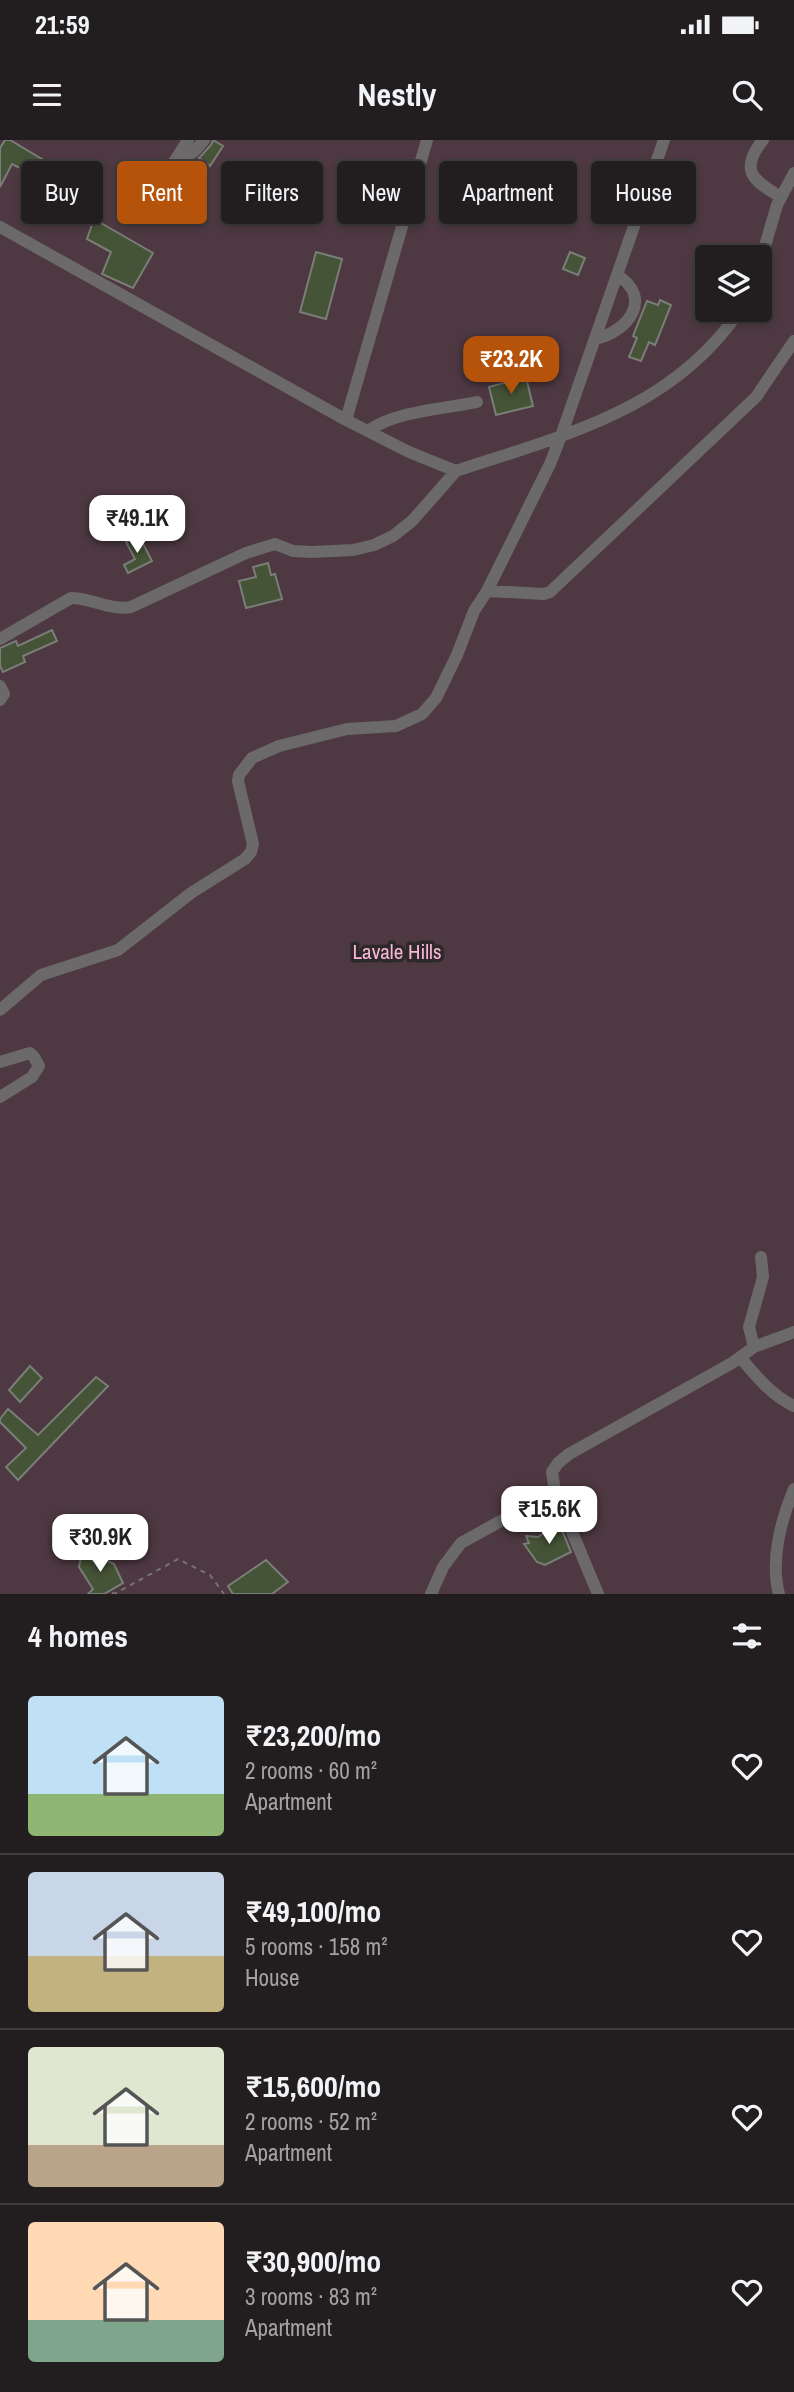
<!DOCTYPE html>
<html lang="en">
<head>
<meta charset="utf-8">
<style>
  :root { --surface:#221e20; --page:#2a2729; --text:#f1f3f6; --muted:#a2a2a5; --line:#3f3c3e; --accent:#b45309 }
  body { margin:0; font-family:"Archivo Narrow",sans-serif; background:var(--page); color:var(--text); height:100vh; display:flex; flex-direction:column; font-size:26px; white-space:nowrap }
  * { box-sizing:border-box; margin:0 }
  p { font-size:23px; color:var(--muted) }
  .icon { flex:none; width:38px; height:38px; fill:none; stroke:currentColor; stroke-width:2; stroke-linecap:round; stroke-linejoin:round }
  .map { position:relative; height:1454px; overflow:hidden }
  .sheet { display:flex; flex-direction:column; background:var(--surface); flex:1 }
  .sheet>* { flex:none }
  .top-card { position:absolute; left:21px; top:21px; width:752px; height:63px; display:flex; gap:14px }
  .fabs { position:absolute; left:695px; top:105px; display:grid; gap:14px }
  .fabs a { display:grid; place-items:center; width:77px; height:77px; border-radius:7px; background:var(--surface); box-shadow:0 4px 10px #0003,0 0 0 2px var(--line); font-size:35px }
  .price { position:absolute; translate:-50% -60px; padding:0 16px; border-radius:14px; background:#fff; color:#222; font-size:23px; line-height:46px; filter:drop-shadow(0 2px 4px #0008) }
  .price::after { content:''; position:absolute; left:50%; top:42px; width:21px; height:16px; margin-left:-10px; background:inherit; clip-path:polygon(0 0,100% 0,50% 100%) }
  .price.current { background:var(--accent); color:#fff }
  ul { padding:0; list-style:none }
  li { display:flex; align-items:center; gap:21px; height:175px; padding:0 28px }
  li+li { border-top:2px solid var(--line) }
  li span { display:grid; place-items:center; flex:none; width:196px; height:140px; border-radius:7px; color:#555 }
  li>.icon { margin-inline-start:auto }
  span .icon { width:84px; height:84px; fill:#fffc; stroke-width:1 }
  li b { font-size:30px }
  h2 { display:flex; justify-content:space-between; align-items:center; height:84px; padding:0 28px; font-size:30px }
  .tag { padding:0 24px; border-radius:7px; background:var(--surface); box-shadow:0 4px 10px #0003,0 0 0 2px var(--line); font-size:24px; line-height:63px }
  .tag.current { background:var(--accent); color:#fff }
  .status { display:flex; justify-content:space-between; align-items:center; height:49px; padding:0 35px; background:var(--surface); direction:ltr }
  .status svg { height:19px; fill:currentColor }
  header { display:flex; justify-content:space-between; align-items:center; height:91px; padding:0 28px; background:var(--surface); font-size:32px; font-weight:800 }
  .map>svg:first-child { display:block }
  .green { fill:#4e3942; fill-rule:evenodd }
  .building { fill:#455437; stroke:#7a7d78; stroke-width:2 }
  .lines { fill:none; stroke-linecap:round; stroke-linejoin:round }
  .path { stroke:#777274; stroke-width:2; stroke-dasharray:5 5; stroke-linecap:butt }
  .minor { stroke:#6b696a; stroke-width:12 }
  .labels { text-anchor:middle; stroke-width:7; stroke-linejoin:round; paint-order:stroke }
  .park-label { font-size:21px; fill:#f8b8d3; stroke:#2d282a }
</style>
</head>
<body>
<div class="status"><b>21:59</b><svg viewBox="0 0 49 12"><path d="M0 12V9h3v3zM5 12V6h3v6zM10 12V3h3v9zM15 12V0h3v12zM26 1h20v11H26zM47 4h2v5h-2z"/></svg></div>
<header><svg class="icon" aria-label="menu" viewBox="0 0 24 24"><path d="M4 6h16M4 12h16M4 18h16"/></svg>Nestly<svg class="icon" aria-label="search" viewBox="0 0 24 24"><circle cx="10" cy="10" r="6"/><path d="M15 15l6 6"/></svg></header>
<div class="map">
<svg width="794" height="1454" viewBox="0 0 794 1454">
  <rect width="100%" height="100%" fill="#2d282a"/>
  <!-- green -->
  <path class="green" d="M0 0H794V1454H0ZM707 117H760V170H707Z"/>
  <!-- building -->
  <path class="building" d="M5 0H10L52 25 44 40 12 24 0 47V8Z
    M213 0 223 6 210 26 199 18 211 5Z
    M94 79 153 113 133 148 102 134 111 112 87 99Z
    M316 112 342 119 326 179 300 172Z
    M570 112 585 118 578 135 563 129Z
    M660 160 671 165 655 205 649 202 641 221 629 217 637 198 633 196 647 161 658 165Z
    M526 237 533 266 496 275 489 247Z
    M139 396 152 421 128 433 124 425 135 419 126 402Z
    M268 423 271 435 275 434 282 459 246 468 239 441 256 437 253 427Z
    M52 490 57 501 23 516 25 522 3 532 0 526V508L16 501 18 506Z
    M30 1226 42 1238 20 1262 9 1250Z
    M96 1237 108 1246 18 1340 6 1327 26 1308 0 1282V1279L8 1269 38 1295Z
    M559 1383 571 1412 545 1425 537 1422 524 1404 529 1403 526 1396 538 1397Z
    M90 1412 114 1424 123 1443 104 1454H88L93 1449 79 1427 82 1413 102 1427Z
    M266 1420 288 1442 272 1454H233L228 1446Z"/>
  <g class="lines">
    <!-- path -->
    <path class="path" d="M102 1454 116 1453 178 1419 210 1435 224 1454"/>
    <!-- minor -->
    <path class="minor" d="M763 0C739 30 752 40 781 57
      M176 19C189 19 196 10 204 0
      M155 52 188 0
      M0 87 346 280 427 0
      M760 123 777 65 794 33
      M595 199C628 192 654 158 617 135
      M346 280 409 312 456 331C564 295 673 270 740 170
      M368 291C395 271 444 269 477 262
      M487 451 544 454 550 452 756 257 794 201
      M0 499 71 458C92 458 111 471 131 467L246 413 275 404 293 411 312 412 353 410 374 405 393 396 412 381 456 331
      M0 546 4 554 0 560
      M0 870 41 835 118 810 191 753 245 719 251 712 253 704 238 641 239 635 252 618 279 606 347 589 396 586 422 574 436 558 457 515 474 471 487 451 550 324 561 296 664 0
      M0 922 30 913 34 917 39 926 32 937 0 957
      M754 1207 749 1187 763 1137 761 1117
      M740 1217C756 1236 771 1255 794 1266
      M431 1454 443 1427 461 1403 555 1351
      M598 1454 555 1351 552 1332 558 1323 569 1314 732 1223 754 1207 794 1192
      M779 1454C770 1421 781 1380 794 1349"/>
  </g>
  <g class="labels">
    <!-- park labels -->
    <g class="park-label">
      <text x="397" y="819">Lavale Hills</text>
    </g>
  </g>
</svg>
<div class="fabs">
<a><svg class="icon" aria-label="layers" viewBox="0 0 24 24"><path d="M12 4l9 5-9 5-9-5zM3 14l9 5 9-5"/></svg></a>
</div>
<b class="price current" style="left:511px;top:256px">₹23.2K</b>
<b class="price" style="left:137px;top:415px">₹49.1K</b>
<b class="price" style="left:549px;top:1406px">₹15.6K</b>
<b class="price" style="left:100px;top:1434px">₹30.9K</b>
<div class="top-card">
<a class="tag">Buy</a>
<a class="tag current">Rent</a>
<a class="tag">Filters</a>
<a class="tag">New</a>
<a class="tag">Apartment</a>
<a class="tag">House</a>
</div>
</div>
<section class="sheet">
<h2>4 homes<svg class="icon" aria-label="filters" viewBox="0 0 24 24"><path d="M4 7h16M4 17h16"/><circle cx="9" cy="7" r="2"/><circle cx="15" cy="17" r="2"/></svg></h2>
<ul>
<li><span style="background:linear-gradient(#bfe0f5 70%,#8fb573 0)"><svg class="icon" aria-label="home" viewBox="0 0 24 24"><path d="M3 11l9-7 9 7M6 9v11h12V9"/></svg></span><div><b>₹23,200/mo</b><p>2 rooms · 60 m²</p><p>Apartment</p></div><svg class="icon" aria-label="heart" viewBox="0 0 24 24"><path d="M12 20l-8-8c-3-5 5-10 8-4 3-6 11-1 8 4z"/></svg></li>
<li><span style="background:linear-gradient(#c9d6e8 60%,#c2b280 0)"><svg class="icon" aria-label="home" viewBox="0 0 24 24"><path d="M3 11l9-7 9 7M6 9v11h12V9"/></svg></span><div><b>₹49,100/mo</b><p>5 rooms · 158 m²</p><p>House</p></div><svg class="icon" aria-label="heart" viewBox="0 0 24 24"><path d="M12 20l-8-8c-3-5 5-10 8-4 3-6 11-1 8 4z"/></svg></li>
<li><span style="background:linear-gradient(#dfe7d0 70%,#b9a48a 0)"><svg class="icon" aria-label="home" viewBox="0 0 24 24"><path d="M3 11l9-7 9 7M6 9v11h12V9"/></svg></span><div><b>₹15,600/mo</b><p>2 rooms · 52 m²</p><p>Apartment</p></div><svg class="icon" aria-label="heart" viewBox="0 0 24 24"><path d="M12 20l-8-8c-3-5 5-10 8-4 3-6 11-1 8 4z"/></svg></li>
<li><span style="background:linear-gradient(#ffd9b3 70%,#7fa58c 0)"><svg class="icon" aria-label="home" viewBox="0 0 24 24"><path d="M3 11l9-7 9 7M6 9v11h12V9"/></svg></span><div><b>₹30,900/mo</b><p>3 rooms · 83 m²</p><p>Apartment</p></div><svg class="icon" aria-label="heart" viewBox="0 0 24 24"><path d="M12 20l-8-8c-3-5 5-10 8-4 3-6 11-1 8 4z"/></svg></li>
</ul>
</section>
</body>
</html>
